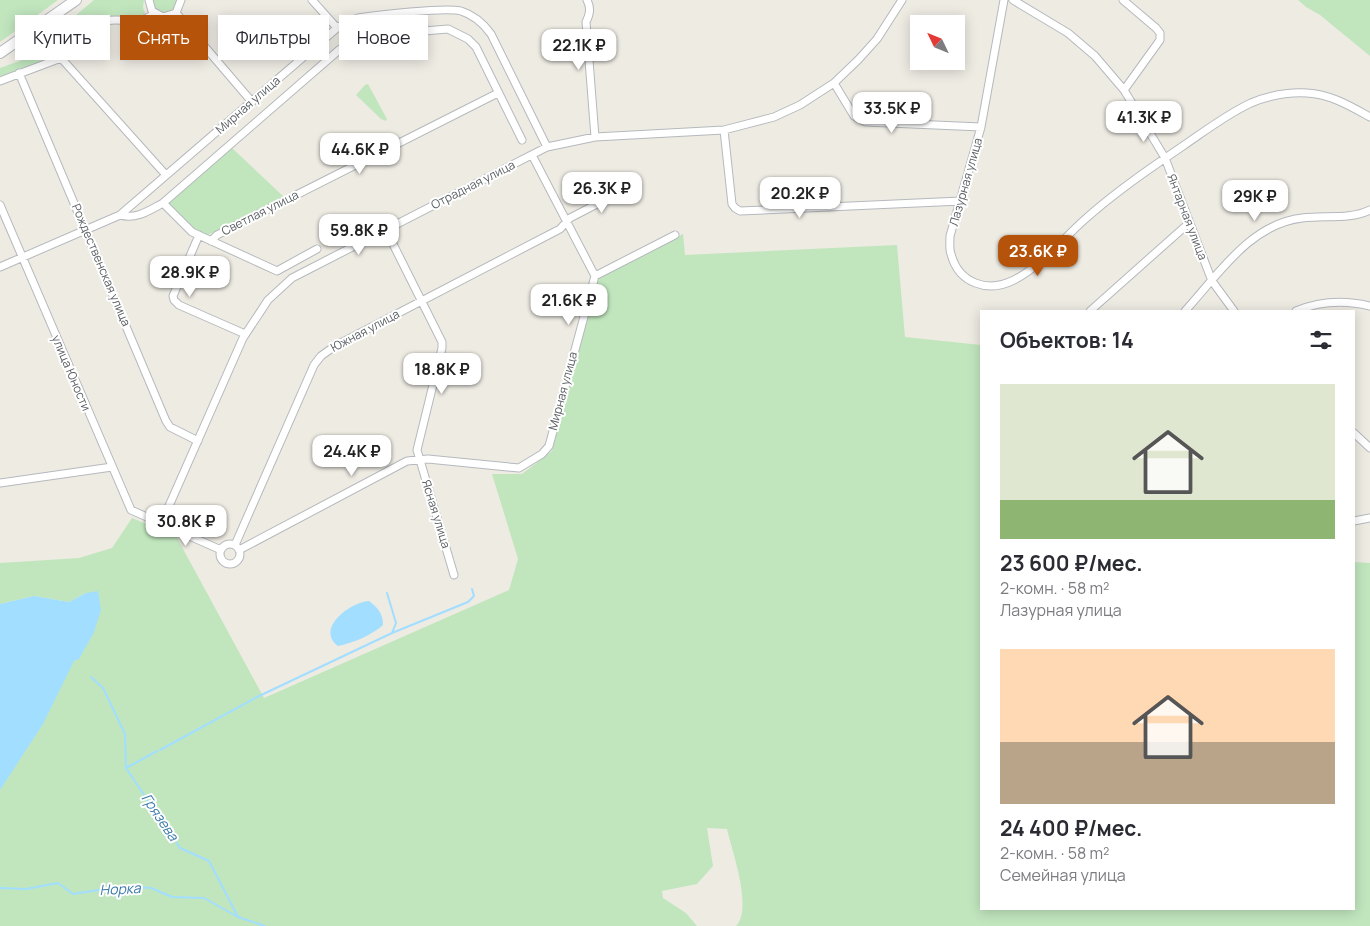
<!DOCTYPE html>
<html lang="ru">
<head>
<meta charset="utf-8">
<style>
  :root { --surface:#fff; --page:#f2f2f3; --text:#2b2b33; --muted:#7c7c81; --accent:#b45309 }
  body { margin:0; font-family:Manrope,sans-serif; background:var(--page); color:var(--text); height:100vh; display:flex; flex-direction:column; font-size:19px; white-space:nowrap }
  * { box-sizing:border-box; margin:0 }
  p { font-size:16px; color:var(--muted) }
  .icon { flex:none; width:28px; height:28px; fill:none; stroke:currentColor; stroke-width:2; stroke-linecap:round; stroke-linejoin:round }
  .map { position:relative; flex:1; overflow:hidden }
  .side { position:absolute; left:980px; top:310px; width:375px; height:600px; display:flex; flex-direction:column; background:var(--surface); border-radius:0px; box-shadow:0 2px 12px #0003 }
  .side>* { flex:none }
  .hud { position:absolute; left:15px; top:15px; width:475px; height:45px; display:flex; gap:10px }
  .needle { width:32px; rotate:313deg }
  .tools { position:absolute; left:910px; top:15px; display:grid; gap:10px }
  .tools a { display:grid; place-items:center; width:55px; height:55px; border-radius:0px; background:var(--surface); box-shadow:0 2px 12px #0003; font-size:25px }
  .price { position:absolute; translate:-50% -42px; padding:0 11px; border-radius:10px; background:#fff; color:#222; font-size:16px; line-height:32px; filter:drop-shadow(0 1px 2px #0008) }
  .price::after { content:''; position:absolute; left:50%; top:30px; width:15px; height:11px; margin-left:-8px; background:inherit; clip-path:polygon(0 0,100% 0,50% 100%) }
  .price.selected { background:var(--accent); color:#fff }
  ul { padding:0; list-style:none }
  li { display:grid; align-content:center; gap:10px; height:265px; padding:0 20px }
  li span { display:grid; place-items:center; height:155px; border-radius:0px; color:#555 }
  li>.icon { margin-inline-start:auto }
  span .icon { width:90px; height:90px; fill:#fffc; stroke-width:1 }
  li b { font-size:21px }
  h2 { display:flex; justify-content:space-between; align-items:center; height:60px; padding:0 20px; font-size:21px }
  .pill { padding:0 18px; border-radius:0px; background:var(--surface); box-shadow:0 2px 12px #0003; font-size:18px; line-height:45px }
  .pill.selected { background:var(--accent); color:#fff }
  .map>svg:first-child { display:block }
  .green { fill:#c1e6be }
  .water { fill:#a2deff }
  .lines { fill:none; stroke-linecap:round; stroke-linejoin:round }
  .stream { stroke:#a2deff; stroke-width:2 }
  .street-casing { stroke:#b5b9bd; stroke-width:9 }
  .secondary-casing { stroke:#b6babf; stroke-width:12 }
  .street { stroke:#fff; stroke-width:7 }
  .secondary { stroke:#fff; stroke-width:10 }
  .labels { text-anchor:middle; stroke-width:4; stroke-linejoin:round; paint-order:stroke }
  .street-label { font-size:12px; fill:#5b6064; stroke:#fff }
  .water-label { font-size:14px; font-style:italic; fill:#3b7aaa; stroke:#fff }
</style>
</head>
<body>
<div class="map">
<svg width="1370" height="926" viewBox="0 0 1370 926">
  <rect width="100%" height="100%" fill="#eeebe3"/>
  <!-- green -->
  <path class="green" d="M0 0H58L0 42Z
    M94 0H144L143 8 146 15 143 17 106 16 58 57 0 77V68L22 60Z
    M152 0H178L174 10 165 14 154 8Z
    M1298 0H1370V56L1320 15 1306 7Z
    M368 84 387 119 386 121 381 119 356 95 365 85Z
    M232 148 284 197 206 236 195 230 169 205V202Z
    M683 234 685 255 897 245 905 337 981 345V909H1354V562L1370 563V926H736C753 909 732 851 727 829L707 828 713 866 697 884 662 891 663 898 686 913 697 926H0V790L86 593 69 602 34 596 0 604V563L79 558 112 548 132 518 176 536 264 698 509 590 518 559 492 474H522L552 451 594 284 598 278Z"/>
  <!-- water -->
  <path class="water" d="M98 591 101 610 94 632 79 659 74 661 43 724 0 790V604L34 596 69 602 86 593Z
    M369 601C378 608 383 613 383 625 372 635 353 643 338 646 315 629 350 602 369 601Z"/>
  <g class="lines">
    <!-- stream -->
    <path class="stream" d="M387 593 396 623 392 633
      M91 677 103 688 125 734 126 768 180 848 209 861 238 917
      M160 750 257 697 392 633 468 602 474 596 472 589
      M126 768 157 751
      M0 888 26 889 58 883 73 894 124 886 151 888 172 897 204 898 238 917 265 926"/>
    <defs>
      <path id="street" d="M149 0 152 11 163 17 176 13 181 0
        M312 0 337 28
        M587 0C591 8 590 14 586 22L595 137
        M1004 0 981 127 950 236C950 242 949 249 951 254 959 284 988 293 1014 280 1041 266 1061 241 1083 221 1114 193 1149 169 1183 146 1205 131 1227 114 1251 103 1268 96 1288 92 1307 93 1330 94 1350 106 1370 117
        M1013 0 1068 33 1095 56 1124 90 1165 158 1212 281 1234 311
        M1123 0 1156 28 1160 33V40L1124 90
        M154 13C140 27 124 17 106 21 97 23 70 50 61 58L166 175
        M176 13 252 102
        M19 73 166 421 170 427 198 441
        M0 81 61 58
        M834 83 854 116 866 122 981 127
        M724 130 732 204 735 208 740 211 961 201
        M163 203 192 232 277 271 317 249
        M0 205 131 510 221 550
        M120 215C136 220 150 210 163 203L339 50 352 41 364 36 448 29 468 39 476 47 522 140
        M386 230 442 342V348L417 450 454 575
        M199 235 173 296 174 300 179 305 245 334
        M211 241 217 235 498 93
        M0 267 120 215 337 28C343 24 350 20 358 18 376 15 445 7 461 11 474 15 483 23 491 34L547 147
        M595 276 675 235
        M1090 311 1189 223
        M1185 311C1218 275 1250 224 1302 218 1324 215 1350 220 1370 210
        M1296 311C1320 301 1345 300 1370 306
        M1354 433 1370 448
        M0 483 112 467
        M1354 521 1370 518
        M161 524 243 338 268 300 292 278 547 147 595 137 724 130 774 117 800 105 834 83 858 60 877 39 902 0
        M220 554a10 10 0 1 1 20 0a10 10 0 1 1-20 0Z
        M235 545 314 365 321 356 335 346 560 229 570 218 624 190
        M239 550 407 461 428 459 519 468 542 454 549 446 595 276 532 155"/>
      <path id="secondary" d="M0 53 76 0"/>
    </defs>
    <!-- street casing -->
    <use href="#street" class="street-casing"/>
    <!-- secondary casing -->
    <use href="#secondary" class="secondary-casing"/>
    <!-- street -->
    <use href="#street" class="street"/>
    <!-- secondary -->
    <use href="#secondary" class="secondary"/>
  </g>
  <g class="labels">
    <!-- street labels -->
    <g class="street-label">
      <text transform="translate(248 105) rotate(-41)" y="4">Мирная улица</text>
      <text transform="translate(966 182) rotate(-74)" y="4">Лазурная улица</text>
      <text transform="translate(473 185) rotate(-27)" y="4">Отрадная улица</text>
      <text transform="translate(260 213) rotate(-27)" y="4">Светлая улица</text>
      <text transform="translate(1187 217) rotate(69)" y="4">Янтарная улица</text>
      <text transform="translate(101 265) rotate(67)" y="4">Рождественская улица</text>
      <text transform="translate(365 331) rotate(-28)" y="4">Южная улица</text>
      <text transform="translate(71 373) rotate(67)" y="4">улица Юности</text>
      <text transform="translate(563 391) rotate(-75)" y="4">Мирная улица</text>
      <text transform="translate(436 514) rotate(73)" y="4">Ясная улица</text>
    </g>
    <!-- water labels -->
    <g class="water-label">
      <text transform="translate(160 817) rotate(56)" y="5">Грязева</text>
      <text transform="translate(120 889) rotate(-3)" y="5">Норка</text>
    </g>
  </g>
</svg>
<div class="tools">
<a><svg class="needle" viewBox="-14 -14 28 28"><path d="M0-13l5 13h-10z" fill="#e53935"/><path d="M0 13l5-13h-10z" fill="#7c7c81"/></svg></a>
</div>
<b class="price" style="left:579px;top:71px">22.1K ₽</b>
<b class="price" style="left:892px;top:134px">33.5K ₽</b>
<b class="price" style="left:1144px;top:143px">41.3K ₽</b>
<b class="price" style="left:360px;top:175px">44.6K ₽</b>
<b class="price" style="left:602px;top:214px">26.3K ₽</b>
<b class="price" style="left:800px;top:219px">20.2K ₽</b>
<b class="price" style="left:1255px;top:222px">29K ₽</b>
<b class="price" style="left:359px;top:256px">59.8K ₽</b>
<b class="price selected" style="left:1038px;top:277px">23.6K ₽</b>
<b class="price" style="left:190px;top:298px">28.9K ₽</b>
<b class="price" style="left:569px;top:326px">21.6K ₽</b>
<b class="price" style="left:442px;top:395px">18.8K ₽</b>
<b class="price" style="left:352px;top:477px">24.4K ₽</b>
<b class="price" style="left:186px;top:547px">30.8K ₽</b>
<div class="hud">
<a class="pill">Купить</a>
<a class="pill selected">Снять</a>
<a class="pill">Фильтры</a>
<a class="pill">Новое</a>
</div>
<section class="side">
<h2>Объектов: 14<svg class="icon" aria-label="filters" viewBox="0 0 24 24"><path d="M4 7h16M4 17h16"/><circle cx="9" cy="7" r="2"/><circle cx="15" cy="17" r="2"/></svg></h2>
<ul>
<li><span style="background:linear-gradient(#dfe7d0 75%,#8fb573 0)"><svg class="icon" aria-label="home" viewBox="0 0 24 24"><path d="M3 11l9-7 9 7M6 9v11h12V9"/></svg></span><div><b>23 600 ₽/мес.</b><p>2-комн. · 58 m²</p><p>Лазурная улица</p></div></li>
<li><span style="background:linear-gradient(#ffd9b3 60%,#b9a48a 0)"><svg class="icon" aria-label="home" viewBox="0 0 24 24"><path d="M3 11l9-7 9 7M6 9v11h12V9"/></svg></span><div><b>24 400 ₽/мес.</b><p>2-комн. · 58 m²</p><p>Семейная улица</p></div></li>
</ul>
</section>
</div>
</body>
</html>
